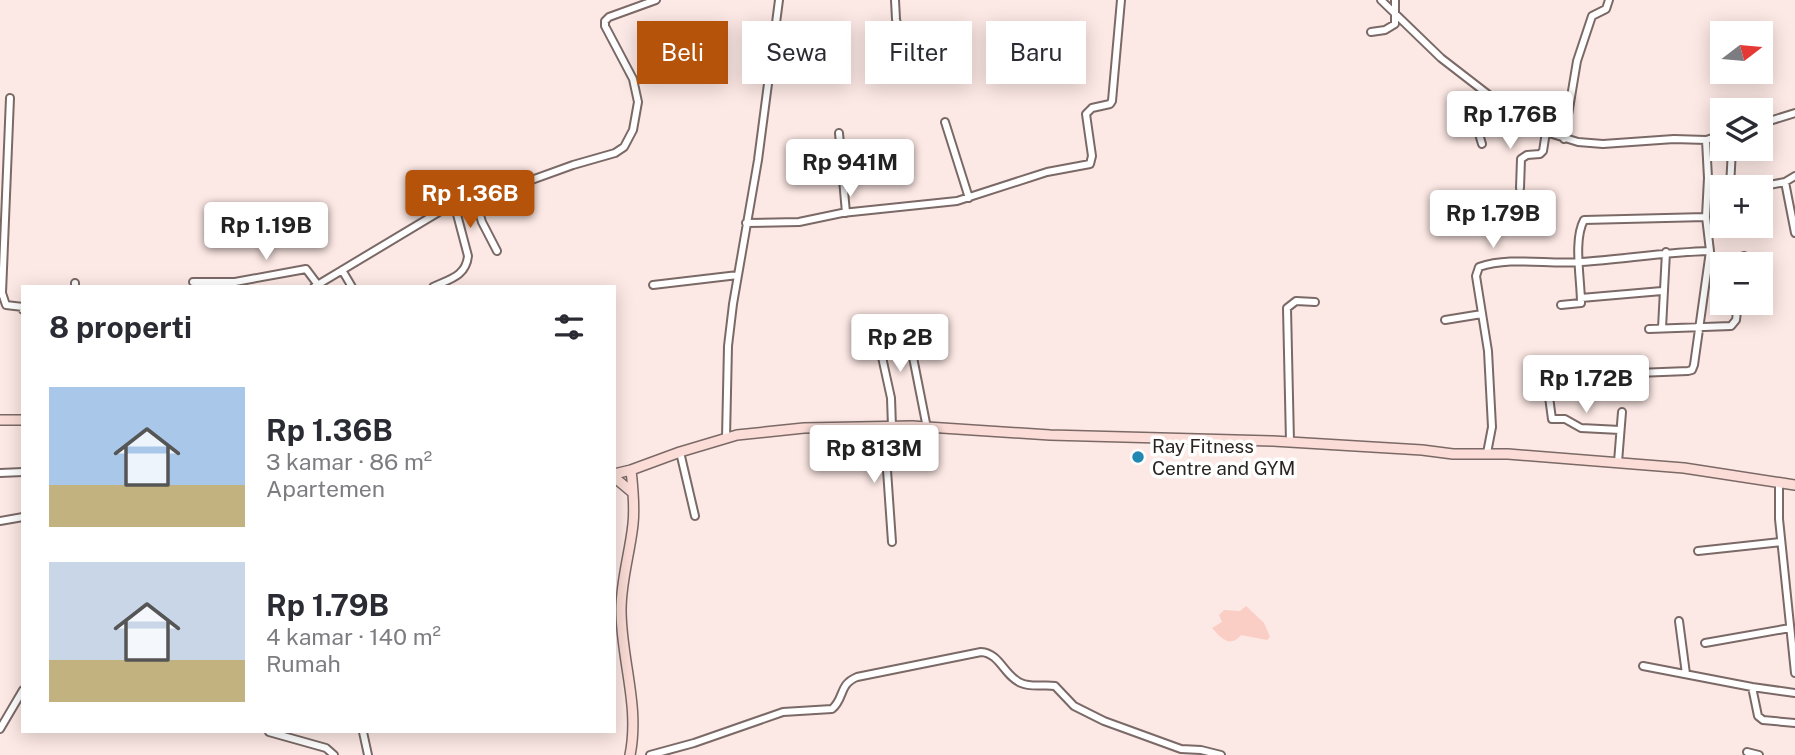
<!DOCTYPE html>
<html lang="id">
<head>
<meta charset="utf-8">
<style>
  :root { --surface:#fff; --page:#f2f2f3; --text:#2b2b33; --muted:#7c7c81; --accent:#b45309 }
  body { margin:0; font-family:"Public Sans",sans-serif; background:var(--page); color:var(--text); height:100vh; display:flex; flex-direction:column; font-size:26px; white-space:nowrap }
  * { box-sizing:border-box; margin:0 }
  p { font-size:23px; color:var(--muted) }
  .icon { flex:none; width:38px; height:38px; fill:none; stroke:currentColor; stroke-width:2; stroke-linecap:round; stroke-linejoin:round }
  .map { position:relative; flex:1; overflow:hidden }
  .sheet { position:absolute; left:21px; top:285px; width:595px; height:448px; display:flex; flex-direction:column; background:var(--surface); border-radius:0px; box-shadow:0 4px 18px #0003 }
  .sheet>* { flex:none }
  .guide { position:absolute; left:637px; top:21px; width:665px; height:63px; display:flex; gap:14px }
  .needle { width:46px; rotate:74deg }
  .fabs { position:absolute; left:1710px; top:21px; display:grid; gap:14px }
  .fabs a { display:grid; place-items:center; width:63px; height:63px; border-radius:0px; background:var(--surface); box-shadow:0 4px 18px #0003; font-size:35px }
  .price { position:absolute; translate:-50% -60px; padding:0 16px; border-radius:7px; background:#fff; color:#222; font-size:23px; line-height:46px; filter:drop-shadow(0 2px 4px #0008) }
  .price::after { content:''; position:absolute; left:50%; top:42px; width:21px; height:16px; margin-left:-10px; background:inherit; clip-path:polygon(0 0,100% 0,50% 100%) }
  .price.current { background:var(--accent); color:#fff }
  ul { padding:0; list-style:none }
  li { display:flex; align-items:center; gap:21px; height:175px; padding:0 28px }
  li span { display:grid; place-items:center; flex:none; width:196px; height:140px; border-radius:0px; color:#555 }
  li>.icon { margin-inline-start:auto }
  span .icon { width:84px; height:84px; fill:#fffc; stroke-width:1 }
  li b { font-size:30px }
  h2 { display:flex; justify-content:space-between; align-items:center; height:84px; padding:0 28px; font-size:30px }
  .tag { padding:0 24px; border-radius:0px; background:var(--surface); box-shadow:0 4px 18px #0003; font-size:24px; line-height:63px }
  .tag.current { background:var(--accent); color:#fff }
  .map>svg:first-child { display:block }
  .green { fill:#fbcec5 }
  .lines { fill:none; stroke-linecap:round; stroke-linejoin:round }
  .street-casing { stroke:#7a6966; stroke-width:10 }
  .secondary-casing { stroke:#7a6966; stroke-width:12 }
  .street { stroke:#fff; stroke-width:6 }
  .secondary { stroke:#fbdcd6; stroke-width:9 }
  .poi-dot { fill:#2188b1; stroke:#fff; stroke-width:2.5 }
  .labels { text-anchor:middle; stroke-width:7; stroke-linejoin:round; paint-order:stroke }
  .poi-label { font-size:19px; fill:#2b2423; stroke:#fff; text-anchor:start }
</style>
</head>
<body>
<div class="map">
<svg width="1795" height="755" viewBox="0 0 1795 755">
  <rect width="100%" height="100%" fill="#fce8e4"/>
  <!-- green -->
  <path class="green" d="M1246 606 1264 623 1270 637 1267 640 1241 635C1230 648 1222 639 1212 628L1222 622 1219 615 1224 610 1240 611Z"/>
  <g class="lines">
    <defs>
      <path id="street" d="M895 0 896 19 905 64
        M1381 0 1441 58 1507 109 1546 132 1578 142 1603 144 1674 139 1706 140 1722 135
        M1371 32 1385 30 1395 24V0
        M10 98 2 293 6 305 23 307V310
        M945 122 969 198
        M1760 124 1795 113
        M839 133 846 213
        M1564 139 1577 61 1592 16 1606 9 1609 0
        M1482 144 1479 134 1485 129 1499 128C1503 119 1502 112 1498 103
        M1785 182 1795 233
        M1764 186 1785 182 1795 176
        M1730 187 1732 149
        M1520 188 1521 159 1527 155 1540 154 1543 151 1546 132
        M474 196 482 222 497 251
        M746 223 799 222 842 213 957 201 1047 172 1090 164 1092 156 1086 114 1092 108 1110 104 1112 101 1121 0
        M1743 264 1744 256
        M342 270 352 287
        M193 282H235L306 269 318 285
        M75 283V287
        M653 285 738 275
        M314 287 454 203 504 190 573 165 615 153 624 147 633 130 638 102 633 79 605 26V21L609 17 656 0
        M433 287C450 279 466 276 468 256L454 203
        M1581 298 1662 291
        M1561 305 1581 303C1581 279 1573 240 1584 220L1706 217
        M1445 320 1482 314
        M875 325 891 398 892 427
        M1662 328 1666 252
        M1649 329 1731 326 1736 320 1738 303
        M908 332 927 428
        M1637 373 1688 371 1692 370 1694 365 1710 251 1706 217 1708 178 1706 140
        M1549 397 1552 419H1565L1581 428 1620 430
        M884 427 892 542
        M726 438 728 346 733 304 758 160 779 0
        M1290 442 1287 308 1296 301 1315 302
        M680 452 695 516
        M1487 453 1492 427 1488 351 1476 276 1479 267C1511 256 1549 265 1581 262 1625 259 1667 252 1710 251
        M1618 462 1622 412
        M0 473 23 472
        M1779 483V519L1795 673
        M0 521 23 517
        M1698 551 1781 542
        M1679 621 1686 674
        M1705 643 1790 628
        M1643 666 1752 687 1795 693
        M1752 687 1758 716 1763 720 1795 723
        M0 729 23 690
        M269 732 326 748 334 755
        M363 732 368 755
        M1747 752 1759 755
        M650 755 694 743 783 712 832 709C845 698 838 685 857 677L981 652C1000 653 1004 676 1021 683 1032 688 1044 684 1055 686L1074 706 1104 721 1181 749 1201 750 1221 755"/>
      <path id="secondary" d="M0 420H23
        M631 470 680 452 737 435 804 428 912 426 1050 435 1273 441 1422 450 1453 454H1508L1684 468 1795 485
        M614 474 631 470C633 488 635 506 633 524 630 553 621 580 621 610 621 659 640 706 630 755
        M614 477 633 493"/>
    </defs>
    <!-- street casing -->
    <use href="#street" class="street-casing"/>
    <!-- secondary casing -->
    <use href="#secondary" class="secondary-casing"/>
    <!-- street -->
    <use href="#street" class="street"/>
    <!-- secondary -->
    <use href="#secondary" class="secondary"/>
  </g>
  <!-- markers -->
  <circle class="poi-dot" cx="1138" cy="457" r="7"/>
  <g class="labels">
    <!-- poi labels -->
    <g class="poi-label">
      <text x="1152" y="453">Ray Fitness<tspan x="1152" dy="22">Centre and GYM</tspan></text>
    </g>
  </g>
</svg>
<div class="fabs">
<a><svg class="needle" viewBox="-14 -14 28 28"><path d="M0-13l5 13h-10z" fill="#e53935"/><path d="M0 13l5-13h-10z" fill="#7c7c81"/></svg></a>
<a><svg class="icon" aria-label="layers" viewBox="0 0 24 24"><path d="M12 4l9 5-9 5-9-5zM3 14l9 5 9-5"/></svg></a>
<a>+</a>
<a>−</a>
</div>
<b class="price" style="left:1510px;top:151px">Rp 1.76B</b>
<b class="price" style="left:850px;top:199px">Rp 941M</b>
<b class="price current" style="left:470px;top:230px">Rp 1.36B</b>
<b class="price" style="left:1493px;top:250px">Rp 1.79B</b>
<b class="price" style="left:266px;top:262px">Rp 1.19B</b>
<b class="price" style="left:900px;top:374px">Rp 2B</b>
<b class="price" style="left:1586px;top:415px">Rp 1.72B</b>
<b class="price" style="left:874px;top:485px">Rp 813M</b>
<div class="guide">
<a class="tag current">Beli</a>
<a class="tag">Sewa</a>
<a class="tag">Filter</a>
<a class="tag">Baru</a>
</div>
<section class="sheet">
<h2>8 properti<svg class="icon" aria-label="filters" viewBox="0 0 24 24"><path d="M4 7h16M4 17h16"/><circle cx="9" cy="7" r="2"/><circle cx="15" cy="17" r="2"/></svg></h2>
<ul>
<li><span style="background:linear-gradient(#a9c7e8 70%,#c2b280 0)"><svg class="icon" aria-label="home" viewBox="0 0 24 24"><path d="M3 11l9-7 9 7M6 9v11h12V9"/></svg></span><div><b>Rp 1.36B</b><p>3 kamar · 86 m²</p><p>Apartemen</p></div></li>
<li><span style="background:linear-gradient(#c9d6e8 70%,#c2b280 0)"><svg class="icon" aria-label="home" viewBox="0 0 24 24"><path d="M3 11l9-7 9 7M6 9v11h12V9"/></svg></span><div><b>Rp 1.79B</b><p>4 kamar · 140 m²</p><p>Rumah</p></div></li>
</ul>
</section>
</div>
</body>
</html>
